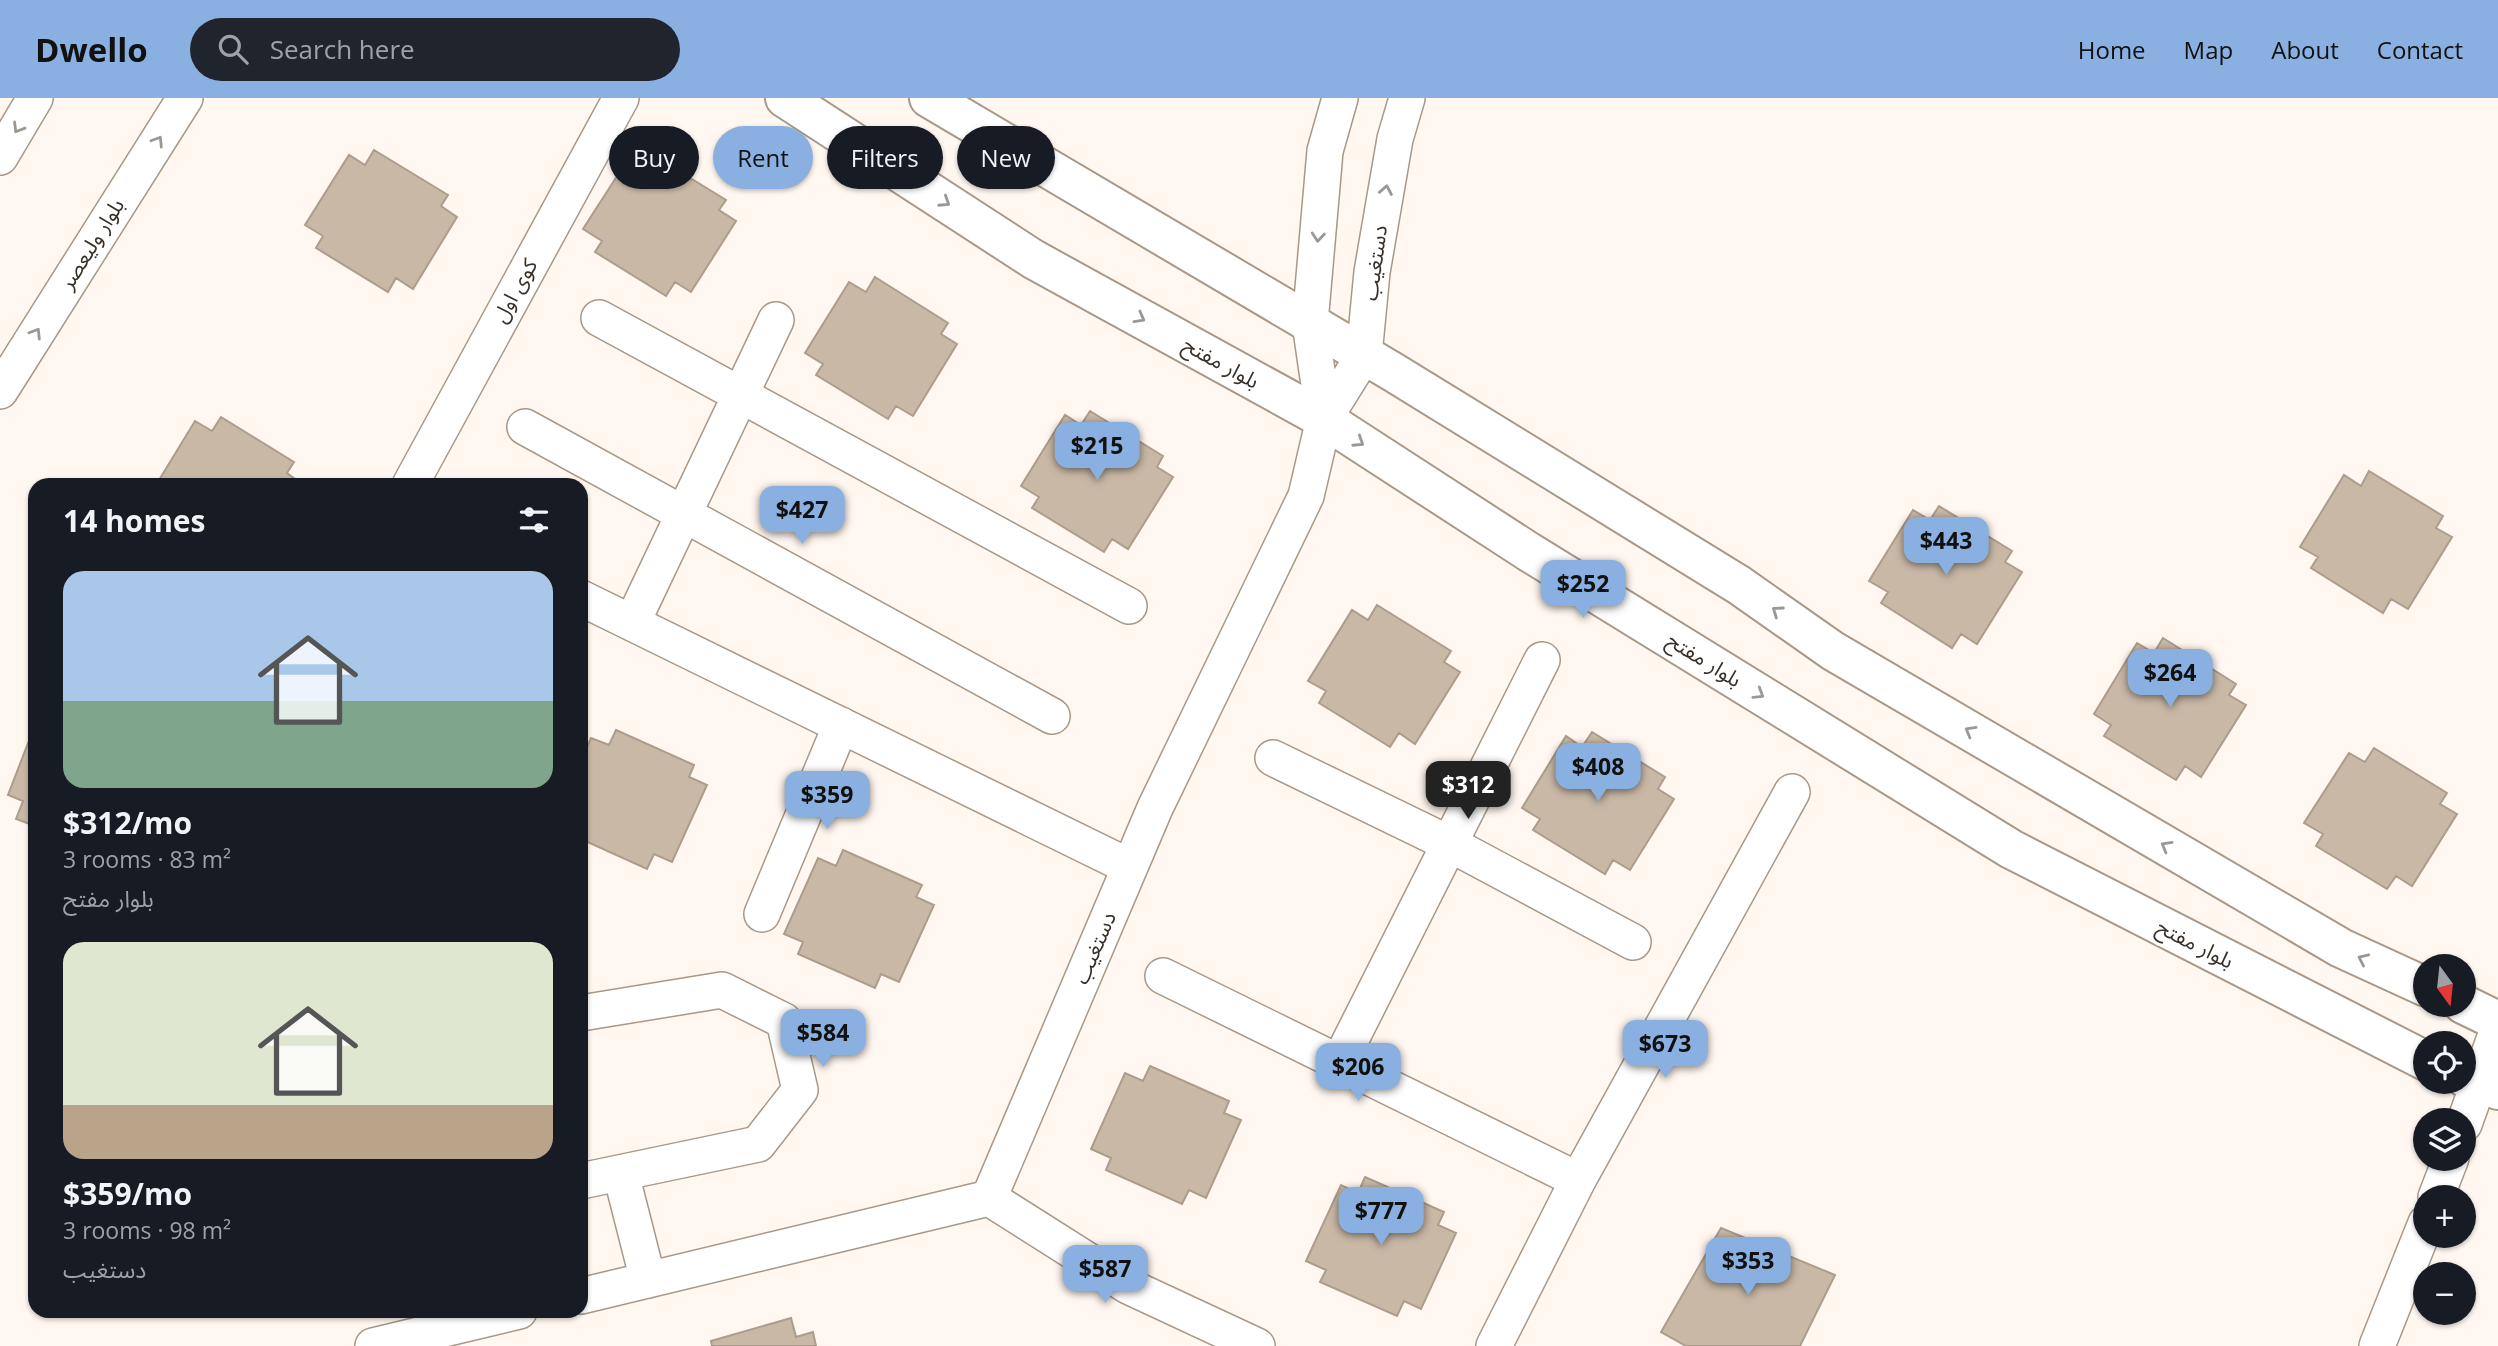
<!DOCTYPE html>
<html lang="en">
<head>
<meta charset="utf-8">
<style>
  :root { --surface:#171b24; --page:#20242c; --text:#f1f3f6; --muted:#9ea1a6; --accent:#89b0e1 }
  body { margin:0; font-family:"Open Sans","Noto Sans Arabic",sans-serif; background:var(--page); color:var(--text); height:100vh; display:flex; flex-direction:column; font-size:26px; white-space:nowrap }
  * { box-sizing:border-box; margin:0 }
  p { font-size:23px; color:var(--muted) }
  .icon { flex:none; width:38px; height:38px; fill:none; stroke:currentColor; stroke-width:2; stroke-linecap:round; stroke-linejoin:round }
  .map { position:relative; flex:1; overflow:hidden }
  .drawer { position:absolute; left:28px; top:380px; width:560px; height:840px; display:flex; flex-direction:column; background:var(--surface); border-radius:21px; box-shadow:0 2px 5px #0004 }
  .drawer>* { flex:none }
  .guide { position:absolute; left:609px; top:28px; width:665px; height:63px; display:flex; gap:14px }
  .needle { width:46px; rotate:165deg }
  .controls { position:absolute; left:2413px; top:856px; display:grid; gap:14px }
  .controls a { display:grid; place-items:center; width:63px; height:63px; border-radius:50%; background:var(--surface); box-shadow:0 2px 5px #0004; font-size:35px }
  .price { position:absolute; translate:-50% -60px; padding:0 16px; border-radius:14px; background:var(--accent); color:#111; font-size:23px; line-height:46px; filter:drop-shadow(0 2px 4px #0008) }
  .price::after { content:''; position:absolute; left:50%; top:42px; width:21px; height:16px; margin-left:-10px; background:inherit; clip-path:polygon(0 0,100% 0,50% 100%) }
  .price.selected { background:#222; color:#fff }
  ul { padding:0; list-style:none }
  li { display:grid; align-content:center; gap:14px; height:371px; padding:0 35px }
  li span { display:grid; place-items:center; height:217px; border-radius:21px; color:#555 }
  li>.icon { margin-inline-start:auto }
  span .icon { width:126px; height:126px; fill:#fffc; stroke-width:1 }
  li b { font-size:30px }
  h2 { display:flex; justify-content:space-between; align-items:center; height:84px; padding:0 35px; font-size:30px }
  .pill { padding:0 24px; border-radius:32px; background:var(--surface); box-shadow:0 2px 5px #0004; font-size:24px; line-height:63px }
  .pill.selected { background:var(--accent); color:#111 }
  header { display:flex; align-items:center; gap:42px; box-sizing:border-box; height:98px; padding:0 35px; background:var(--accent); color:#111 }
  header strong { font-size:33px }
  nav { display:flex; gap:38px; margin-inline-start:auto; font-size:24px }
  .search { width:490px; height:63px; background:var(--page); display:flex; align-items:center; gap:18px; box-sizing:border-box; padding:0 24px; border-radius:38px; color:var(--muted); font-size:26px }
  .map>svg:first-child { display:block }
  .building { fill:#c9b8a6; stroke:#ad9c8b; stroke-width:2 }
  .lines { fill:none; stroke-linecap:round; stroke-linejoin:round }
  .street-casing { stroke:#a99887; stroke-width:38 }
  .secondary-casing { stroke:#a99887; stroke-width:42 }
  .street { stroke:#fff; stroke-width:35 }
  .secondary { stroke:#fff; stroke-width:38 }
  .oneway { stroke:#9b9894 }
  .labels { text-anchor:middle; stroke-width:6; stroke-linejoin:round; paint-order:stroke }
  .street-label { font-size:21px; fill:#373029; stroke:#fff }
</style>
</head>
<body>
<header>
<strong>Dwello</strong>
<div class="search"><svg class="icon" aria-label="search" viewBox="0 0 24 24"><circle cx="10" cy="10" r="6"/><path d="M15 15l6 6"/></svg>Search here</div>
<nav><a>Home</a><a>Map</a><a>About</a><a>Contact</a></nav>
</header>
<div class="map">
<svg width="2498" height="1248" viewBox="0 0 2498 1248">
  <rect width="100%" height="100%" fill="#fff7f0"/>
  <!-- building -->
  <path class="building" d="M374 52 448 97 441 108 457 119 413 191 396 180 388 194 316 150 323 138 305 127 349 57 365 67Z
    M653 57 726 102 719 112 736 123 691 194 675 184 666 198 595 154 602 143 583 131 628 61 644 70Z
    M875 179 948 225 941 236 957 246 913 318 896 308 888 321 816 277 823 266 805 255 849 184 866 194Z
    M1090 313 1163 358 1157 369 1173 379 1128 451 1112 441 1104 454 1032 410 1039 399 1021 388 1065 317 1081 327Z
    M221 319 294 364 287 375 303 387H156L195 323 212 333Z
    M2369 373 2443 418 2436 430 2452 439 2408 511 2391 501 2383 515 2311 470 2318 459 2300 449 2344 377 2361 388Z
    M1939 408 2012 453 2005 464 2022 474 1977 546 1961 536 1952 550 1881 505 1888 494 1869 483 1913 412 1930 422Z
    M1377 507 1451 553 1444 564 1460 574 1415 646 1399 635 1390 649 1319 605 1326 593 1308 583 1352 512 1368 522Z
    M2163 540 2236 586 2229 597 2246 607 2201 679 2185 668 2176 682 2104 638 2111 627 2094 616 2137 545 2154 555Z
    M35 627V728L16 721 23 703 8 697Z
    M616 632 694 667 689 679 707 687 672 764 654 756 647 771 581 741V662L591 640 609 647Z
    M1592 634 1665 679 1658 691 1674 701 1630 772 1613 762 1605 776 1533 732 1540 721 1522 710 1566 638 1582 649Z
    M2374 650 2447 695 2440 706 2457 716 2412 788 2396 778 2387 791 2316 748 2323 736 2304 725 2349 655 2365 664Z
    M843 752 922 787 916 799 934 807 899 884 881 876 875 890 798 856 803 844 784 836 818 760 836 768Z
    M1150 968 1229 1003 1224 1015 1241 1022 1206 1100 1189 1092 1182 1106 1106 1072 1111 1060 1091 1051 1125 975 1143 983Z
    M1365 1079 1444 1114 1438 1127 1456 1135 1421 1211 1404 1203 1397 1218 1320 1184 1326 1172 1306 1163 1341 1087 1358 1095Z
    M1721 1130 1835 1177 1800 1248H1686L1661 1234Z
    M791 1220 796 1239 813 1234 816 1248H712L711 1243Z"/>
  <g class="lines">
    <defs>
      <path id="street" d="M1340 0 1325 53 1310 225 1324 321 1364 257 1372 174 1395 41 1407 0
        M0 59 35 0
        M599 220 1129 508
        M0 293 185 0
        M525 329 1052 618
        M410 387 621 0
        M581 500 1130 769
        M632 525 776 222
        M1273 660 1450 746 1633 844
        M762 816 841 627
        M1163 878 1578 1082
        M581 915 722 892 784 923 800 992 758 1046 581 1083
        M1339 965 1542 562
        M2464 1026 2498 931
        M621 1076 648 1182
        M2436 1099 2451 1060
        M989 1100 1155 710 1306 398 1324 321
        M989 1100 1128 1188 1257 1248
        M581 1198 989 1100
        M373 1248 519 1213
        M1494 1248 1578 1082 1792 694
        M2377 1248 2426 1125"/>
      <path id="secondary" d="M785 0 1033 161 1324 321 1529 454 2011 751 2426 963
        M929 0 1393 274 1739 487 1833 553 2341 850 2426 889
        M2463 906 2498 923
        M2464 979 2498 992"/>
    </defs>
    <!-- street casing -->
    <use href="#street" class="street-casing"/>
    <!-- secondary casing -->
    <use href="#secondary" class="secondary-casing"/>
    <!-- street -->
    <use href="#street" class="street"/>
    <!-- secondary -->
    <use href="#secondary" class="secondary"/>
  </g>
  <!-- one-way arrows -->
  <defs><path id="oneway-chevron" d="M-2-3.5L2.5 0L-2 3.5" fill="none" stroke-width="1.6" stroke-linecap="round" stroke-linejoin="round" transform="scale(1.75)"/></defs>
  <g class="oneway">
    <use href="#oneway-chevron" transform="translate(18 30) rotate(121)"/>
    <use href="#oneway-chevron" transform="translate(158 43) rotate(-58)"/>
    <use href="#oneway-chevron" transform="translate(1386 92) rotate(-80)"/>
    <use href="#oneway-chevron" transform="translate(945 104) rotate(33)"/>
    <use href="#oneway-chevron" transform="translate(1318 139) rotate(95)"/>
    <use href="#oneway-chevron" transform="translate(1140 220) rotate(29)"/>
    <use href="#oneway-chevron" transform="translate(36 235) rotate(-58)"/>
    <use href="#oneway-chevron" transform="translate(1359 344) rotate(33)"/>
    <use href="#oneway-chevron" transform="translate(1777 513) rotate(-145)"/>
    <use href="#oneway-chevron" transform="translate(1759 596) rotate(32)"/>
    <use href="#oneway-chevron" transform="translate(1970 633) rotate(-150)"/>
    <use href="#oneway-chevron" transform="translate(2166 748) rotate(-150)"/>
    <use href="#oneway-chevron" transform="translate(2363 861) rotate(-155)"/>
  </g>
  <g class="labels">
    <!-- street labels -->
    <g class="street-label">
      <text transform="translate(92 146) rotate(-58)" y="7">بلوار ولیعصر</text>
      <text transform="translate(1375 165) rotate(-82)" y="7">دستغیب</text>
      <text transform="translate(515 193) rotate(-61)" y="7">کوی اول</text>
      <text transform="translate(1221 265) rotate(29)" y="7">بلوار مفتح</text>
      <text transform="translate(1704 562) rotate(32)" y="7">بلوار مفتح</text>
      <text transform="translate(2195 846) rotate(27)" y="7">بلوار مفتح</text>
      <text transform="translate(1095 850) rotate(-67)" y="7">دستغیب</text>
    </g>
  </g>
</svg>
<div class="controls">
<a><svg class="needle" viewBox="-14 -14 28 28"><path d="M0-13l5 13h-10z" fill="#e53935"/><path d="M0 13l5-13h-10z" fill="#9ea1a6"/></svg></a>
<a><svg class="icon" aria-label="locate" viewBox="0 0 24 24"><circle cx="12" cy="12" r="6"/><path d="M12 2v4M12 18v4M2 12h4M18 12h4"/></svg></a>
<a><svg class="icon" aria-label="layers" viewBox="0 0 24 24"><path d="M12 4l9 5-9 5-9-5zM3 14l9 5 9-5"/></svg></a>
<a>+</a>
<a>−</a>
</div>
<b class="price" style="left:1097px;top:384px">$215</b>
<b class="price" style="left:802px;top:448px">$427</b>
<b class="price" style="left:1946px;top:479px">$443</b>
<b class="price" style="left:1583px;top:522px">$252</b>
<b class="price" style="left:2170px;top:611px">$264</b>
<b class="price" style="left:1598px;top:705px">$408</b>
<b class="price selected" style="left:1468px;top:723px">$312</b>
<b class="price" style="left:827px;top:733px">$359</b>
<b class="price" style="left:823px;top:971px">$584</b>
<b class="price" style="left:1665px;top:982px">$673</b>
<b class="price" style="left:1358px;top:1005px">$206</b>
<b class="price" style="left:1381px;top:1149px">$777</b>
<b class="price" style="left:1748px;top:1199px">$353</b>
<b class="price" style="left:1105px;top:1207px">$587</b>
<div class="guide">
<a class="pill">Buy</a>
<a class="pill selected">Rent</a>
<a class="pill">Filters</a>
<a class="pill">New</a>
</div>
<section class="drawer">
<h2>14 homes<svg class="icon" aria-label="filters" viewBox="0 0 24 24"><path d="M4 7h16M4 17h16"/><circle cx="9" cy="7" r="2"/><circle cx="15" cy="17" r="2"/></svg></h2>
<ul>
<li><span style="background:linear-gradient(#a9c7e8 60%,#7fa58c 0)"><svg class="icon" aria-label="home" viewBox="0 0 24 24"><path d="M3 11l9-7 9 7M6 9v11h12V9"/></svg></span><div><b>$312/mo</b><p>3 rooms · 83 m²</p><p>بلوار مفتح</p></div></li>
<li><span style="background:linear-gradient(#dfe7d0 75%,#b9a48a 0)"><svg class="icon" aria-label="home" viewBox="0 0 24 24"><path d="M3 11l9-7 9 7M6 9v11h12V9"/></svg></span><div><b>$359/mo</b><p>3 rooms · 98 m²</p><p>دستغیب</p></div></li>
</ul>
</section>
</div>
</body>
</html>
